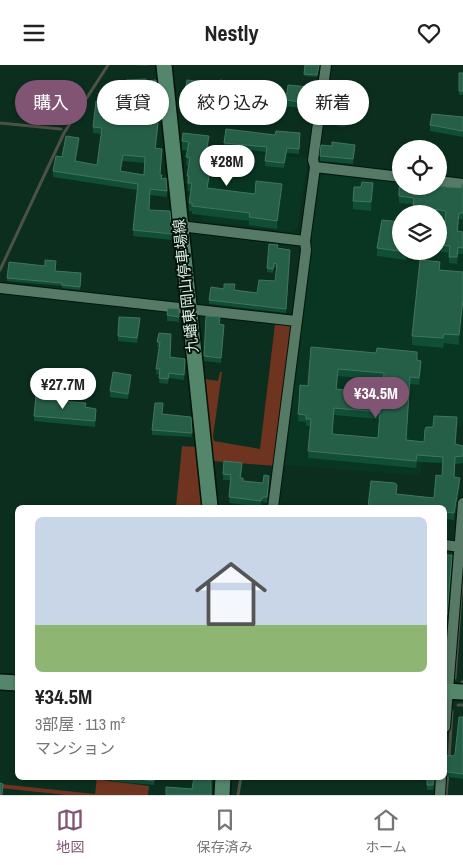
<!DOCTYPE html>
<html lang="ja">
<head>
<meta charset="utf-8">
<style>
  :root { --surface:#fff; --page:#f6f6f6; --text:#222; --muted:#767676; --line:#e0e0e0; --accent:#805472 }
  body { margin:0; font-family:"Archivo Narrow","Noto Sans JP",sans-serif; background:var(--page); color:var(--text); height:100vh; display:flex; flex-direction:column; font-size:19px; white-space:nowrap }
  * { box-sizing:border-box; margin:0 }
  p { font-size:16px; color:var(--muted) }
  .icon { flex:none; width:28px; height:28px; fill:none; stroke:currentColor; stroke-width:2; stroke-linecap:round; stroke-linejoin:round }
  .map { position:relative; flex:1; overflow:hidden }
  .side { position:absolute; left:15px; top:440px; width:432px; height:275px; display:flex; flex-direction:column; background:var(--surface); border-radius:8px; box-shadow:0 1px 4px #0004 }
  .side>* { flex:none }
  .top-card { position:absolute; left:15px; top:15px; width:434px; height:45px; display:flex; gap:10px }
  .controls { position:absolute; left:392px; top:75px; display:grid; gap:10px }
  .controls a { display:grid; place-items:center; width:55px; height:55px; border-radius:50%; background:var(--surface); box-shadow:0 1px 4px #0004; font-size:25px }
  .price { position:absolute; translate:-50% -42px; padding:0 11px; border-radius:18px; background:#fff; color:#222; font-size:16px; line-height:32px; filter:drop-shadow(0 1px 2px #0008) }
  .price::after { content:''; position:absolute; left:50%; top:30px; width:15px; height:11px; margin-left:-8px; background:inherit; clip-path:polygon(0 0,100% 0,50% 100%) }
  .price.selected { background:var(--accent); color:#fff }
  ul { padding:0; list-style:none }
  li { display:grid; align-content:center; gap:10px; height:265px; padding:0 20px }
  li span { display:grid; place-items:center; height:155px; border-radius:8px; color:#555 }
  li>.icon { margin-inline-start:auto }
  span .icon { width:90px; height:90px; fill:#fffc; stroke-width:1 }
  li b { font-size:21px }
  .pill { padding:0 18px; border-radius:22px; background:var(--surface); box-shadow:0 1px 4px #0004; font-size:18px; line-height:45px }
  .pill.selected { background:var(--accent); color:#fff }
  header { display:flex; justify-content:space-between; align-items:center; height:65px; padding:0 20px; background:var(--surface); font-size:22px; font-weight:700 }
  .tab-bar { display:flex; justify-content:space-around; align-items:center; height:70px; border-top:1px solid var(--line); background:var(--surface); font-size:14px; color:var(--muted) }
  .tab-bar a { display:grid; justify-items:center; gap:2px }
  .tab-bar .selected { color:var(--accent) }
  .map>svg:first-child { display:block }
  .built { fill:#083622 }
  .green { fill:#6e3420 }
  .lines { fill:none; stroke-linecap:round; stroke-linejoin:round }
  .stream { stroke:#4e5246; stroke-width:3 }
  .minor-casing { stroke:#001509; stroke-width:12 }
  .secondary-casing { stroke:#001509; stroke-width:18 }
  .minor { stroke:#567a66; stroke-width:10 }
  .secondary { stroke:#54866c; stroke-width:15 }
  .wall { fill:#104e36; fill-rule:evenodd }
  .shaded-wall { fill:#053a25 }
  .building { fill:#265f48; stroke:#427560; fill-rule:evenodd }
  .labels { text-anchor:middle; stroke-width:4; stroke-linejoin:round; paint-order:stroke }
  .street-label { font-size:15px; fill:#d9ede1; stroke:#06130c }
</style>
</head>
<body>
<header><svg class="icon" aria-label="menu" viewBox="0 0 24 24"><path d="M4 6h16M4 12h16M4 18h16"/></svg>Nestly<svg class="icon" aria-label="heart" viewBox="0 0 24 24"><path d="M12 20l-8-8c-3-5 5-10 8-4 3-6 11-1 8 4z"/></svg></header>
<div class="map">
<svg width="463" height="730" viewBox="0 0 463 730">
  <rect width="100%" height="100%" fill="#0b2e1e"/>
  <!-- built -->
  <path class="built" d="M209 85 308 93 298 163 292 167 201 156Z
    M326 108 401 117V121H414L411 149H401V186H439V153L463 156V362L424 360 421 411 285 400 303 253 301 250 310 174 319 114Z"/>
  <!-- green -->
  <path class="green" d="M275 259 291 261 293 265 276 401 212 396 201 302 205 314 218 316 220 307H222L213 372 214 376 260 384Z
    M182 381 197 382 203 442H176Z
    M97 712 102 713V715L149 721 148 730H66L0 723V719L95 729Z"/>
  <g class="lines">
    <!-- stream -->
    <path class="stream" d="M0 58 61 64
      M0 205 64 68 108 0
      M455 613 463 504
      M462 617H463
      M458 640H463
      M449 694 452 646
      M238 730 241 712
      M446 730 448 708"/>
    <defs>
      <path id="minor" d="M315 102 401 112
        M439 116 463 119
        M180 161 305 176
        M0 223 296 256
        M273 442 306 185 305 176 315 102 313 95 326 0
        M445 480 460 482
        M445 662 463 438
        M440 730 441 712"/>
      <path id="secondary" d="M164 0 210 442
        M0 617 18 618
        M445 626 463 627
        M222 730 223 712"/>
    </defs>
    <!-- minor casing -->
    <use href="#minor" class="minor-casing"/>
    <!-- secondary casing -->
    <use href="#secondary" class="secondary-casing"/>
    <!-- minor -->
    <use href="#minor" class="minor"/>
    <!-- secondary -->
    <use href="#secondary" class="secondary"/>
  </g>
  <!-- wall -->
  <path class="wall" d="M133 0H148V1Z
    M305 0H319L317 12 304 11Z
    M459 8H463V30H459Z
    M146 16 158 36V42L126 40 125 50 143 57 158 64 156 83 162 90 160 110 167 126V132L150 130 149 145 172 169V175L133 171 137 125 53 112V106L62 92 79 79 76 96 97 100 101 69 93 68V62L111 38 125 28ZM123 96 144 98V110L121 106Z
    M248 27 246 49 219 48V43L184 39V32Z
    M309 27 307 44 286 41V35Z
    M359 32 357 57 347 55 345 62 337 61V58L330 56 331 42H328V36Z
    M463 52V72L430 66V60Z
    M275 70 300 72 299 89 287 88 284 103 265 101 266 87 224 82V78Z
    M182 76 209 79 204 105 210 114 208 123 255 129 282 128 277 164 249 160V156L192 149V146H189V138L191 126H188V120L187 119V111L189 101 186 100 187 85H182Z
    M355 85 353 99 320 96V91Z
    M463 119V155L459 154 458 167H463V189H458L457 199 449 198V188L438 186H439V164L444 165 446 153 439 152V149L413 148 414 139 399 138V131L417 124 461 123Z
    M373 127 371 146 353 144V136Z
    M278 183 290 189 286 248 209 239V235L224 224 257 228 275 216 277 203 274 202 273 208 267 207V203Z
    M377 183 407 186 406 195 377 191Z
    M440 205 463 207 459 280 444 278 443 283 412 280V271Z
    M55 206 81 208 80 225 62 223V221L7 216V213Z
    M179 244V257L167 256V250Z
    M206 251 220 259 224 265 221 298 204 296Z
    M140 258 137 278 118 276V271Z
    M159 268 171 292 185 299 184 315 169 313 168 319 159 318 160 309H156L159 282H157Z
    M311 282 417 295 421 303 419 320 410 319 406 375 424 377 433 362 457 359 456 380 463 381V398L455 399 454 412 460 420 454 455 445 454V442L397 429 434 433 442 411 443 398 417 397 416 403 308 393 310 361H306V357L298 356 299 339 308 321ZM338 311 383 315 382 328 337 324ZM334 350 379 354 378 373 332 369Z
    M131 315 128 334 110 332V326Z
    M48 336 86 342 96 349 95 362 34 356V351Z
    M163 349 191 352 192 372 152 370V365Z
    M242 403 241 413 243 416 263 418 269 416 267 438 263 437 261 442 229 438 231 415H223V409Z
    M445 490 452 495 447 555H445Z
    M463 652V714L448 712 445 709V690L453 691 455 689Z
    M112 712H155L154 720 112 716Z
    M422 712H435L433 725H427V715H422Z"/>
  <!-- shaded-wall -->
  <path class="shaded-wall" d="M209 71V79L203 113V105Z
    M79 73V79L75 102V96Z
    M210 106V114L207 131V123Z
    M373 118V127L371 146V137Z
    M282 119V128L277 164V156Z
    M463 234V244L459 280V270Z
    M131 310V315L128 334V329Z
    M460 413V420L454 455V448Z
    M263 432V437L261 442V436Z"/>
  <!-- building -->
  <path class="building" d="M305 0H319L317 10 304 9Z
    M459 8H463V26H459Z
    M146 14V16L156 15 158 36 126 34 124 50 143 52V57L158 58 155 83 162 84 160 110H162L161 114 166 113 167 126 150 124 149 145 170 146 172 169 133 165 138 119 53 106 56 91 62 92 66 71 79 73 75 96 97 100 102 63 93 62 96 36 111 38 112 27 125 28 126 15ZM123 90 145 92 144 110 120 106Z
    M187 15 220 19V15L248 20 246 42 219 41V36L184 32Z
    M288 20 309 22 307 38 286 35Z
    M338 22 359 26 357 51 347 50 345 56 337 55V53L330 51 331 37 328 36 329 27 338 28Z
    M432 49 463 52V66L430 60Z
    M226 64 275 70 276 66 300 68 299 84 287 83 284 98 265 96 267 82 224 78Z
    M183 68 209 71 203 105 210 106 207 123 255 129 256 116 282 119 277 156 249 152 250 148 192 141V138H189L192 118H188L189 111H187L190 93 186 92 189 77 182 76Z
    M332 77 355 80 353 94 320 91 321 80 332 81Z
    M362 117 373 118 371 137 353 136 354 122H361Z
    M462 119H463V148H459L457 166 463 167V183L458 182 457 192H449L450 181 439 180V164L444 165 446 146 413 141 414 133 399 131V122L417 124V121H431L461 123Z
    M382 155 401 157V186H406V187L377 183Z
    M269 179 278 180 277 183 290 185 286 244 209 235 211 222 224 224V219H235L234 225 257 228 259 215 275 216 277 199 274 198 273 204 267 203Z
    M45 195 56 196 55 206 81 208 80 222 62 220V218L7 213 9 197 45 201Z
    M420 195 440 197 439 205 463 207V234L459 270 444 269 443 273 412 271Z
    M168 243 179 244V252L167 250Z
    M206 251 220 252 219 259 224 260 221 293 204 291Z
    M119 252 140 253 137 273 118 271Z
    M159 268 171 269 170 292 185 294 184 310 169 308 168 314 159 313 160 304H156L160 277H157Z
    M311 282 376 288 377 283 417 287V295L421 296 419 313 410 312 406 375 424 377 425 364 426 362H433L434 351 457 352 455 379 463 381V391L455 392 454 412 460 413 454 448 445 447V442H368L371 416 395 418 397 420 396 429 434 433 436 410 442 411 443 392 417 390 416 396 308 386 311 354H306V350L298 349 299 339 300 320 308 321ZM338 304 384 308 382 328 336 324ZM334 343 380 347 378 373 332 369Z
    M113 307 131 310 128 329 110 326Z
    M36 330 48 332V335L86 338 85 342 96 344 95 356 34 351Z
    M155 338H163L162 349 191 352 192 368 152 365Z
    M224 396 242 398 240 413H243V416L263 418 264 410 269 411 267 432H263L261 436 229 432 231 410 223 409Z
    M318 441 333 442H318Z
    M445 490H452L447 550H445Z
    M459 652H463V709L448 707 445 704V690L453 691 455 689Z
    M124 712H154V716Z
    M194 712H208V715H211V730H166V722L192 724Z
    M427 712H434L433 720H427Z
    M0 718 3 719 2 730H0Z"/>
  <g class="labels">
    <!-- street labels -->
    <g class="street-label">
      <text transform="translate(186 221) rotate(-96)" y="5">九蟠東岡山停車場線</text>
    </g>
  </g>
</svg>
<div class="controls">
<a><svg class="icon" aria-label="locate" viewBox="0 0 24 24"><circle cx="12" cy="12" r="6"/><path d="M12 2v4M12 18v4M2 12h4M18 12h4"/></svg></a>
<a><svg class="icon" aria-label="layers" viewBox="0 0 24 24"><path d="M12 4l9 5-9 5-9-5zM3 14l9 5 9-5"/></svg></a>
</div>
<b class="price" style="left:227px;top:122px">¥28M</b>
<b class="price" style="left:63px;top:345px">¥27.7M</b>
<b class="price selected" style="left:376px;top:354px">¥34.5M</b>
<div class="top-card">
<a class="pill selected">購入</a>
<a class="pill">賃貸</a>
<a class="pill">絞り込み</a>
<a class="pill">新着</a>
</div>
<section class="side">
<ul>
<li><span style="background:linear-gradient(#c9d6e8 70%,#8fb573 0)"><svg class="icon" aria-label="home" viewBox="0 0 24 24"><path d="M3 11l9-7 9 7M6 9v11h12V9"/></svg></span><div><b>¥34.5M</b><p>3部屋 · 113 m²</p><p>マンション</p></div></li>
</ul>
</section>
</div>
<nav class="tab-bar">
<a class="selected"><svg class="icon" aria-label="map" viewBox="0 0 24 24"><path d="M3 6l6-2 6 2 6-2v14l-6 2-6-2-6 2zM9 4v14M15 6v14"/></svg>地図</a>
<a><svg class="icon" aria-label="saved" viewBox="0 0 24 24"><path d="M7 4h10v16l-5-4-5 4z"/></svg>保存済み</a>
<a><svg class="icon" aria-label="home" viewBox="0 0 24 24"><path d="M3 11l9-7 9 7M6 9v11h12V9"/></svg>ホーム</a>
</nav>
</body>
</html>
